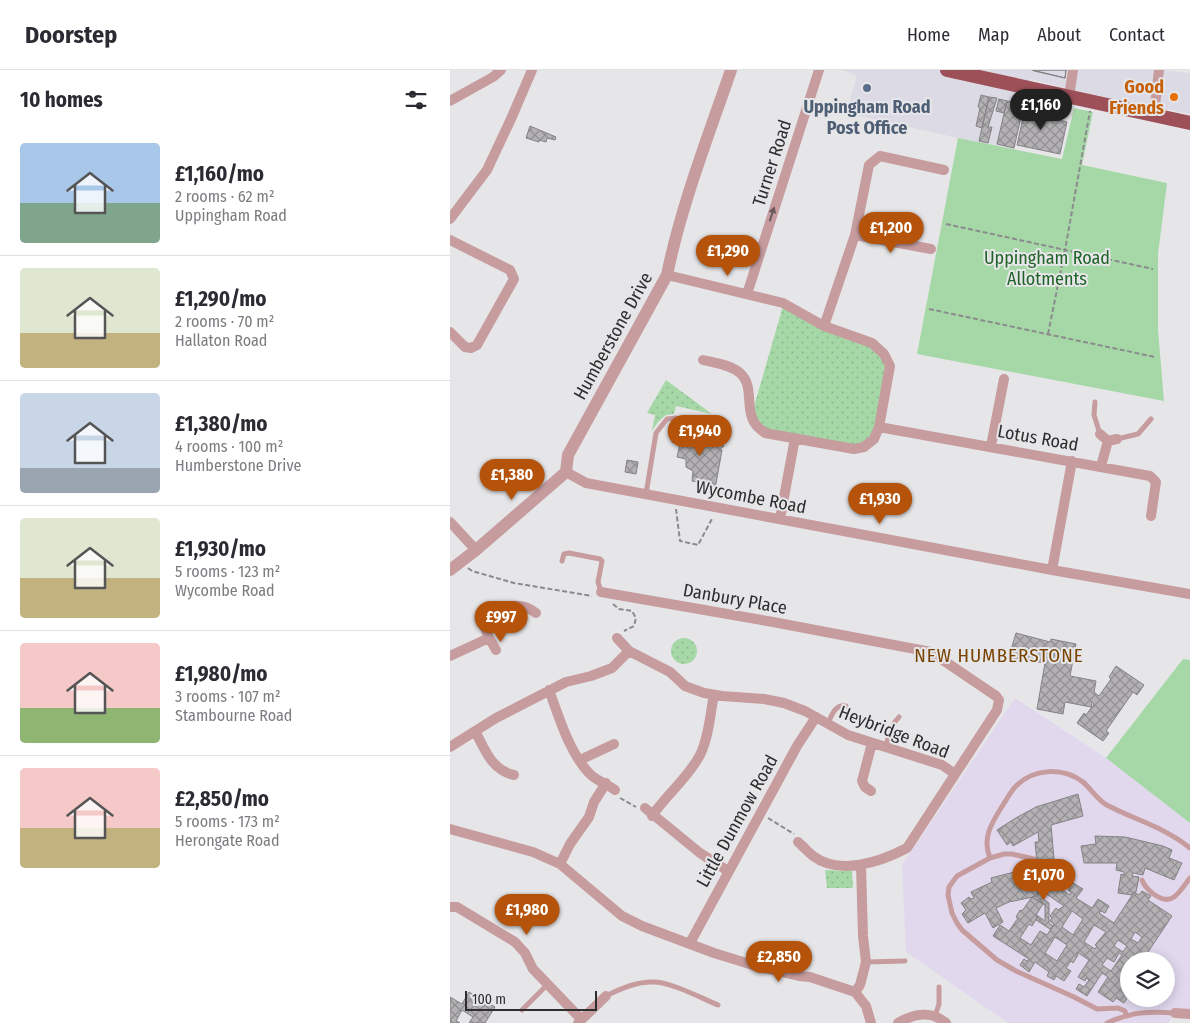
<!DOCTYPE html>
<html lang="en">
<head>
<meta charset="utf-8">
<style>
  :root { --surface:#fff; --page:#f7f7f7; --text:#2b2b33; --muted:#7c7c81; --line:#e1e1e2; --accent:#b45309 }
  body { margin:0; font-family:"Fira Sans Condensed",sans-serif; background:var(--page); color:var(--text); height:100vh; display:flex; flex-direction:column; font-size:19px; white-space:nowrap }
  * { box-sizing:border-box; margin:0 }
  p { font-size:16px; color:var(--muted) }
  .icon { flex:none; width:28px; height:28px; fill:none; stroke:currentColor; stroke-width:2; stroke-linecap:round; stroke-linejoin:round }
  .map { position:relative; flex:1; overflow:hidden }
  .details { display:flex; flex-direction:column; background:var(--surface); width:450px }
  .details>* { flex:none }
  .fabs { position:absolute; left:670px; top:882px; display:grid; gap:10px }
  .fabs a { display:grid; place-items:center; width:55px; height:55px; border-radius:50%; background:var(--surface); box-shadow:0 2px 12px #0003; font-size:25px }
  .scale { position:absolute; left:15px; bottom:12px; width:132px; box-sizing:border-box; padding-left:5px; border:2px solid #2e2e2f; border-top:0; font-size:14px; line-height:18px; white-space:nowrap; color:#2e2e2f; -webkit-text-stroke:4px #e6e6e9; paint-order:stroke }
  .price { position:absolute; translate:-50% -42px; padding:0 11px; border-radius:18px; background:var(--accent); color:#fff; font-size:16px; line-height:32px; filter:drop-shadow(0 1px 2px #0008) }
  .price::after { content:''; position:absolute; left:50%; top:30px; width:15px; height:11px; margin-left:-8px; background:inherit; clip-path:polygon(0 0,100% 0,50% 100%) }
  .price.active { background:#222; color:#fff }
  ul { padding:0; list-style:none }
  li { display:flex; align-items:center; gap:15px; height:125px; padding:0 20px }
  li+li { border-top:1px solid var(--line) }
  li span { display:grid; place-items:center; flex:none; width:140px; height:100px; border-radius:5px; color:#555 }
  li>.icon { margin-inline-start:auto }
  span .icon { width:60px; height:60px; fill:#fffc; stroke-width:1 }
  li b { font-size:21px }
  h2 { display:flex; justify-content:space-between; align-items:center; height:60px; padding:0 20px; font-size:21px }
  header { display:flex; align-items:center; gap:30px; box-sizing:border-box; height:70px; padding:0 25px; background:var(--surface); border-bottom:1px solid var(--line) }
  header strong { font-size:24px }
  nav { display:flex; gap:28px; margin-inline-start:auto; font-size:18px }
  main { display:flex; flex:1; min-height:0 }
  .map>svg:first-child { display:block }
  .built { fill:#dcdbe5 }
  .medical { fill:#e1d8ee; fill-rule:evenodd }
  .grass { fill:url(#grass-dots) }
  .garden { fill:#a6d8a7 }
  .building { fill:url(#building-cross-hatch); stroke:#848284; fill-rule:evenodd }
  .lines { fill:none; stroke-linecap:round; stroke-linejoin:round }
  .path { stroke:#8b8b8d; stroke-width:2; stroke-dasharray:5 2.5; stroke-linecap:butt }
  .service { stroke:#c79c9f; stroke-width:5 }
  .minor { stroke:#c79c9f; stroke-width:10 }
  .tertiary { stroke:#c79c9f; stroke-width:12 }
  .trunk { stroke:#9e5059; stroke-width:14 }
  .oneway { fill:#6b5a5c }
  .service-dot { fill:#5c6f8a; stroke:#e6e6e9; stroke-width:2 }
  .food-dot { fill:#e8710a; stroke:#e6e6e9; stroke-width:2 }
  .labels { text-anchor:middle; stroke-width:4; stroke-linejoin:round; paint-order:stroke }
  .food-label { font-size:18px; font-weight:bold; fill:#c56008; stroke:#e6e6e9; text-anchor:end }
  .service-label { font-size:18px; font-weight:bold; fill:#4e5e75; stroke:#e6e6e9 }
  .street-label { font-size:18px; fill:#2e2e2f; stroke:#e6e6e9 }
  .park-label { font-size:18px; fill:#206328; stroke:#e6e6e9 }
  .neighbourhood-label { font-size:19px; letter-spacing:1px; fill:#784302; stroke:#e6e6e9 }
</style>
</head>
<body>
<header>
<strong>Doorstep</strong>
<nav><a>Home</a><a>Map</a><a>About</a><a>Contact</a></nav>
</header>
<main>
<section class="details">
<h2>10 homes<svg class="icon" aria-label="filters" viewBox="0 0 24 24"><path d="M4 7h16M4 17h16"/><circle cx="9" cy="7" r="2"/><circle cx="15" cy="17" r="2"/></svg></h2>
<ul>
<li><span style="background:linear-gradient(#a9c7e8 60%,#7fa58c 0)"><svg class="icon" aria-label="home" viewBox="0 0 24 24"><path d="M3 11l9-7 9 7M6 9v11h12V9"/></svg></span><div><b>£1,160/mo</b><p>2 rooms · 62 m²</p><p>Uppingham Road</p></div></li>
<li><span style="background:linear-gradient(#dfe7d0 65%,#c2b280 0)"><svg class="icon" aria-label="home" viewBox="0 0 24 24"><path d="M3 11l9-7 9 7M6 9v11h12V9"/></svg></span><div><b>£1,290/mo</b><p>2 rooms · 70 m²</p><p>Hallaton Road</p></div></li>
<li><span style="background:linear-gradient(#c9d6e8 75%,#9aa5b1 0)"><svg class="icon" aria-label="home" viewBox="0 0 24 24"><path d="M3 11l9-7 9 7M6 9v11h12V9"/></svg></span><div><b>£1,380/mo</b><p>4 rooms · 100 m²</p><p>Humberstone Drive</p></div></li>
<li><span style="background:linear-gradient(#dfe7d0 60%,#c2b280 0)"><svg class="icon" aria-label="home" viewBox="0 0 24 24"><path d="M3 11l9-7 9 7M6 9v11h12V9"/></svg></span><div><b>£1,930/mo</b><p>5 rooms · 123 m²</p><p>Wycombe Road</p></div></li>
<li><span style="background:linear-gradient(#f6c9c9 65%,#8fb573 0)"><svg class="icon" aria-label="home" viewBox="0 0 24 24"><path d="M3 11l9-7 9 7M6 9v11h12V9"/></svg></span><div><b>£1,980/mo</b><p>3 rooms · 107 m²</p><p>Stambourne Road</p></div></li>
<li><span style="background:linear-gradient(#f6c9c9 60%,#c2b280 0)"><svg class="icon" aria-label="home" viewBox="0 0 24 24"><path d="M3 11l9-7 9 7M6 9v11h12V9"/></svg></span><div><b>£2,850/mo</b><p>5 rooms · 173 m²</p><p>Herongate Road</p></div></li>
</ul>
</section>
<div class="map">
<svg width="740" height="953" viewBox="0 0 740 953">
  <defs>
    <pattern id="grass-dots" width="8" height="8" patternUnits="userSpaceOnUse" patternTransform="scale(1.25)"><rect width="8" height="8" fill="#a6d8a7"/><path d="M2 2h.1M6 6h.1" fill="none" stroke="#8fba90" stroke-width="1.8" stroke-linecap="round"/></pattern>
    <pattern id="building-cross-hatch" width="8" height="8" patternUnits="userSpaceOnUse" patternTransform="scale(1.25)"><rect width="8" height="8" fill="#b3b1b3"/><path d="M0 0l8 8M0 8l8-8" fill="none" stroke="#929092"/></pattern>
  </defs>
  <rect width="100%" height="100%" fill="#e6e6e9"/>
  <!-- built -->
  <path class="built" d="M393 0H713L740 3V44L632 22 580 9 564 79 508 68 396 43 407 6Z"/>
  <!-- medical -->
  <path class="medical" d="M565 628 656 688 740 753V940H727L718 953H558L456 882 452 795ZM679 891H716V929H679Z"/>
  <!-- grass -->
  <path class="grass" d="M333 236 420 276 433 286 437 296 427 356 422 367 404 377 316 360 308 352 303 340Z
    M216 310 262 344 226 336 224 344 216 345 208 352 202 361 205 345 197 343Z
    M221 581a13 13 0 1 1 26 0a13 13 0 1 1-26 0Z
    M375 800 402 801 403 818H377Z"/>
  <!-- garden -->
  <path class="garden" d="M624 38 643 42 632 95 717 113 708 184V260L714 331 467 284 508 68 612 89Z
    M733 589 740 590V753L656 688Z"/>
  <!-- building -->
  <path class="building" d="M582 0H616L615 8 595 3Z
    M616 0 615 8 584 1V0Z
    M531 25 539 27 532 58 526 56 530 38 528 37Z
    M539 27 547 28 538 57H542L538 73 529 71Z
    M549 29 557 31 554 43 546 41Z
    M557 31 574 34 564 78 547 74Z
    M577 36 589 37 590 39 595 40 594 44 601 45V48L617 52 610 84 567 75 575 39H577Z
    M80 56 106 67 105 70 97 68 96 72 89 70V72L76 68Z
    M224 362 265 369V372L270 370 274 376 271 378 270 380H272L265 419 253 417V413L242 411 243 401 236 397V389L227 387 230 374 222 372Z
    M177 390 188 392 186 404 175 402Z
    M566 563 600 572 601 569 626 574 620 606 646 611 644 622 649 626 661 609 659 607 666 596 694 615 687 625 683 622 656 661 659 663 653 671 627 653 634 643 636 645 644 634 642 632 641 637 615 632 613 644 587 639 595 593 561 588 562 580H561Z
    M628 724 633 746 601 755 605 800 591 802 590 793H587L585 772H589L588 762 563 776 561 772 557 775 547 760 564 749 586 737Z
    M645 766 675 767 713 776 722 780 719 788 732 793 724 810 695 798 693 805 683 803 682 806 689 807 686 822H684L682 825 668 823 671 804 674 805V802L666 800 667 793H634L631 776 646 774Z
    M572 800 573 807 582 806 583 816 588 815V826L559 832 546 838 553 852 543 858 535 843 518 853 512 844 516 840 511 833 519 827 521 829 524 828 521 822 542 812 541 808Z
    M595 801H601V803L592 817V824L595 826 593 829 599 833V853L603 856 600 859 586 850 588 846 595 851V835L582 827 589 824 588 815 595 804Z
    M602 813 620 825 621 823 618 820 623 813 633 819 626 828 642 838 648 829 659 836 655 843 651 841 649 843 664 853 684 822 689 825 692 821 701 826 698 830 722 846 692 891H679V925L674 933 666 928 663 932 648 922 658 907 652 903 637 926 626 919 629 914 634 917 639 910 636 908 635 911 628 907 639 890 627 882 628 885 623 893 621 891 616 898 621 901 614 911 606 906 604 910 597 906 599 902 585 892 579 902 570 895 574 889 577 891 579 889 543 866 550 855 559 861 568 848 566 847 570 840 572 841 582 827 593 834 586 845 588 846 582 856 579 854 570 868 581 875 590 861 597 865 604 854 600 851 602 848 600 846 606 838 608 840 614 836 595 823ZM622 841 633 849 623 865 612 857ZM644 855 656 862 645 875 647 876 645 879 634 872ZM685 862 692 867 688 873 681 869ZM605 867 617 875 607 891 595 883ZM668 870 677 876 673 882 664 876ZM669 883 672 885 661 901 652 895 657 888 664 892Z
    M19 922 45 937 35 953H19L23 947 12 940 6 951 10 953H0V927L12 934Z
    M689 929H705L701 936Z"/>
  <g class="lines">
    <!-- path -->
    <path class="path" d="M496 154 703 199
      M479 239 705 287
      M598 264 615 180 640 41
      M226 439 230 471 248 475 263 447
      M18 498 22 501 64 513 142 526
      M163 534 169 539 182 541 186 548 184 556 174 561
      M170 728 186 737
      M318 748 344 764"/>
    <!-- service -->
    <path class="service" d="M645 332 644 345 650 364
      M667 369 688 364 701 349
      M196 424 206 363 217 349 226 348
      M112 491 114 484 119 483 150 489 152 491 148 512 151 522
      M378 653C382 645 385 634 396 636
      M435 677 444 653 449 647
      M540 788C532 769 541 754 551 738 556 731 560 722 566 716 584 698 613 697 633 712 641 719 646 728 655 734 684 750 713 756 740 778
      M584 789 562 784H554L540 788 507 806 499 817 498 825 502 843 507 853 512 860 547 890 566 901 624 927 647 939 668 938 675 941 676 945
      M692 810C696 820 713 835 724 827 730 823 735 814 740 808
      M416 892 455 891
      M156 926C171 918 189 911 205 912 223 913 251 928 268 935
      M72 940 98 914
      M485 946 489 934V917
      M657 953C681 942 699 941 725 943"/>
    <!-- minor -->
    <path class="minor" d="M619 27 623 0
      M0 31 43 7 51 0
      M704 45 709 0
      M0 149 37 100 61 49 82 0
      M405 165 481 179
      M0 170 60 200 64 209 27 275 21 278 15 277 0 262
      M217 205 333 233 374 256 422 273 434 284 440 296 429 357 424 369 414 377 404 379 315 363C312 360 308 358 306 355 294 340 305 316 290 303 281 295 265 293 253 290
      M297 224 369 0
      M374 256 405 165 419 95 430 86 494 100
      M429 357 700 406 706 412 701 446
      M650 364 658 371 667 369
      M541 376 554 309
      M651 396 658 371
      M116 402 136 413 602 500 740 524
      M330 449 345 368
      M0 452 26 480
      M602 500 622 391
      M151 522 323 552 481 582 546 626 549 630 547 640 457 778C430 792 390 806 363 786 358 782 353 776 348 772
      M39 568 46 580
      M167 568 179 581 220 602 235 616 254 623 272 626 314 629 334 633 355 641 398 665 492 695 505 704
      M0 586 39 568 33 553 36 546C53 538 68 529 86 543
      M99 620C109 647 119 682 139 703 145 710 157 714 165 720
      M25 661C35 679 41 700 64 705
      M0 677 46 648 116 612 141 606 162 598 179 581
      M130 690 164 674
      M421 721 415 717 412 711 422 673
      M195 738 250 783 278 801
      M202 746C216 725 238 708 250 685 259 667 260 644 264 625
      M0 759 83 782 110 794 172 846 192 856 264 883 306 896 349 906 360 907 405 922 416 936 421 953
      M110 794 120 774 139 747 144 732 156 713
      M0 837H7L65 872 75 883 83 899 131 949
      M240 873 347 676 366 647
      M405 922 410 915 416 892 413 866 411 795
      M725 943 740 944
      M128 953 156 926
      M448 953C463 944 481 940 496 953"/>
    <!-- tertiary -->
    <path class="tertiary" d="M0 500 26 480 116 402 118 385 217 205C231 136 258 67 281 0"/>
    <!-- trunk -->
    <path class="trunk" d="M497 0 740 53"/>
  </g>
  <!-- one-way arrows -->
  <defs><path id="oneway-solid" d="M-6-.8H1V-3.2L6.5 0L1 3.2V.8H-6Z" transform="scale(1.25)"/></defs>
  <use class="oneway" href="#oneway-solid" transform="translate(322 144) rotate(-72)"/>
  <!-- markers -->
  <circle class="service-dot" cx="417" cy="18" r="5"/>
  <circle class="food-dot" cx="724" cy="27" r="5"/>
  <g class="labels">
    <!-- food labels -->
    <g class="food-label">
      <text x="714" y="23">Good<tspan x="714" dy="21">Friends</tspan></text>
    </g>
    <!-- service labels -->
    <g class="service-label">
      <text x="417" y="43">Uppingham Road<tspan x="417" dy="21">Post Office</tspan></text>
    </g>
    <!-- street labels -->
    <g class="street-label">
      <text transform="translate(322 93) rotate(-72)" y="6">Turner Road</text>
      <text transform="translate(163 266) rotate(-61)" y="6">Humberstone Drive</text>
      <text transform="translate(588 368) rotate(10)" y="6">Lotus Road</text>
      <text transform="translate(301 427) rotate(11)" y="6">Wycombe Road</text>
      <text transform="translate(285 529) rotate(10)" y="6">Danbury Place</text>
      <text transform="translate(444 662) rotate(21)" y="6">Heybridge Road</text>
      <text transform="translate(287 751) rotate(-61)" y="6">Little Dunmow Road</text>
    </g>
    <!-- park labels -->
    <g class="park-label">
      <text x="597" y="194">Uppingham Road<tspan x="597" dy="21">Allotments</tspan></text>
    </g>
    <!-- neighbourhood labels -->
    <g class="neighbourhood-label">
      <text x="549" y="592">NEW HUMBERSTONE</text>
    </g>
  </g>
</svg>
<div class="fabs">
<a><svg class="icon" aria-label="layers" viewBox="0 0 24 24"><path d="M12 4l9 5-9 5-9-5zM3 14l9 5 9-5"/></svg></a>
</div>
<div class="scale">100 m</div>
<b class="price active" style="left:591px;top:61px">£1,160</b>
<b class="price" style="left:441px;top:184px">£1,200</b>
<b class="price" style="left:278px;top:207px">£1,290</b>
<b class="price" style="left:250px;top:387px">£1,940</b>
<b class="price" style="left:62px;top:431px">£1,380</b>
<b class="price" style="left:430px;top:455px">£1,930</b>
<b class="price" style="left:51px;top:573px">£997</b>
<b class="price" style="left:594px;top:831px">£1,070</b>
<b class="price" style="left:77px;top:866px">£1,980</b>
<b class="price" style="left:329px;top:913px">£2,850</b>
</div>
</main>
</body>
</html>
